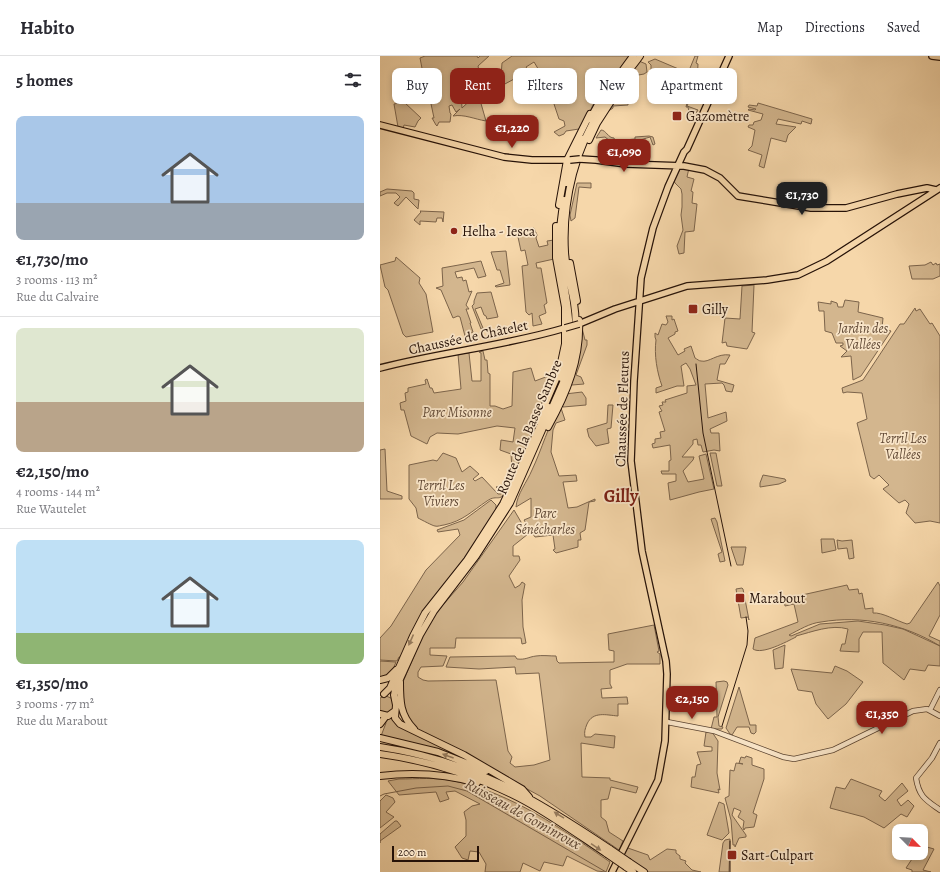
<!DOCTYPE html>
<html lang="en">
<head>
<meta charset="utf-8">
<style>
  :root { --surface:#fff; --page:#f2f2f3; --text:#2b2b33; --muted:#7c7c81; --line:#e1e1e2; --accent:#8f2418 }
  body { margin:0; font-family:Alegreya,serif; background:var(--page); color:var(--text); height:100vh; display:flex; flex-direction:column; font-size:15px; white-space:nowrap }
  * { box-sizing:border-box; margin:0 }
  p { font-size:13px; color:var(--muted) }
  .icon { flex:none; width:22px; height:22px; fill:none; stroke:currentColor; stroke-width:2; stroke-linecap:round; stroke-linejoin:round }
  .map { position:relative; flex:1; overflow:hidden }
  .panel { display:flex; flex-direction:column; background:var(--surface); width:380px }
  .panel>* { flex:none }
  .top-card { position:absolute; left:12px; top:12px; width:380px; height:36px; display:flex; gap:8px }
  .needle { width:26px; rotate:114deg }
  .tools { position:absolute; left:512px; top:768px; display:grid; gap:8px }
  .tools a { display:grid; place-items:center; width:36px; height:36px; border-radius:8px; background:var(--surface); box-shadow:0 2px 6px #0003; font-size:20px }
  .scale { position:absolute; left:12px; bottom:10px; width:87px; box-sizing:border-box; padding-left:4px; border:2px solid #261208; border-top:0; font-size:11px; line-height:14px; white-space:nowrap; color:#261208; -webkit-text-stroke:3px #f9e5c8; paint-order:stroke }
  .price { position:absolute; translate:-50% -34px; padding:0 9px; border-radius:8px; background:var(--accent); color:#fff; font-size:13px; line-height:26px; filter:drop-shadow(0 1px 2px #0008) }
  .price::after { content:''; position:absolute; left:50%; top:24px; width:12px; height:9px; margin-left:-6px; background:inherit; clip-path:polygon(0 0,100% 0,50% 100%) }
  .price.current { background:#222; color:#fff }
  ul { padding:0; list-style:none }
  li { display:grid; align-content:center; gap:8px; height:212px; padding:0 16px }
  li+li { border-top:1px solid var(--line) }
  li span { display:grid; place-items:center; height:124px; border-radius:8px; color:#555 }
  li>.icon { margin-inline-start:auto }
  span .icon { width:72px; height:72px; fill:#fffc; stroke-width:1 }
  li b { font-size:17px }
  h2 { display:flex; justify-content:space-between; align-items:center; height:48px; padding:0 16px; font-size:17px }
  .tag { padding:0 14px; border-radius:8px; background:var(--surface); box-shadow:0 2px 6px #0003; font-size:14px; line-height:36px }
  .tag.current { background:var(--accent); color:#fff }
  header { display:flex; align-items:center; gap:24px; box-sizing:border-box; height:56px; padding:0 20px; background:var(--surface); border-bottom:1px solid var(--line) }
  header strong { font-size:19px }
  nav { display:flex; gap:22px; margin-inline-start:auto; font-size:14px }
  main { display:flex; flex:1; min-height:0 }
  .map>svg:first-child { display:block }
  .green { fill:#d3b68e; stroke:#7c644b }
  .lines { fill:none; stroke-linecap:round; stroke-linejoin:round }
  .stream { stroke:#786048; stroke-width:1 }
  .minor-casing { stroke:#5a4330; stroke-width:6 }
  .major-casing { stroke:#261208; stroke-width:8 }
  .highway-casing { stroke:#261208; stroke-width:8 }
  .minor { stroke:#f9e5c8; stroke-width:4.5 }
  .major { stroke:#f6d7aa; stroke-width:5.5 }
  .highway { stroke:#f6d7aa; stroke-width:6 }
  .tram { stroke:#261208; stroke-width:1 }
  .major-bridge-casing { stroke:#261208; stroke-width:8; stroke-linecap:butt }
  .highway-bridge-casing { stroke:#261208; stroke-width:8; stroke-linecap:butt }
  .major-bridge { stroke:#f6d7aa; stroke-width:5.5 }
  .highway-bridge { stroke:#f6d7aa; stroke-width:6 }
  .oneway { fill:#987e61 }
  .poi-dot { fill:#8f2418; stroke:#f9e5c8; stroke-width:1.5 }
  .labels { text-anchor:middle; stroke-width:3.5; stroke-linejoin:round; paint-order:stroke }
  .poi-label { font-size:14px; fill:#261208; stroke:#f9e5c8; text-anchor:start }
  .park-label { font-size:14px; font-style:italic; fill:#634b37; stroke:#f9e5c8 }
  .street-label { font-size:14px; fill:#261208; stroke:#f9e5c8 }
  .water-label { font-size:15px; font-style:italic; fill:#5d4633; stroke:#f9e5c8 }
  .district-label { font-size:18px; font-weight:bold; fill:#7a1f14; stroke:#f9e5c8 }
</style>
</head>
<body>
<header>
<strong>Habito</strong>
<nav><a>Map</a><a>Directions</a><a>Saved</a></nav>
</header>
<main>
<section class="panel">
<h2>5 homes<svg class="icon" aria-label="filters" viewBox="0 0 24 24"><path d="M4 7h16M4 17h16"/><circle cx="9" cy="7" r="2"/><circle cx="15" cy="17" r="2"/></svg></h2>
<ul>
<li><span style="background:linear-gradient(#a9c7e8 70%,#9aa5b1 0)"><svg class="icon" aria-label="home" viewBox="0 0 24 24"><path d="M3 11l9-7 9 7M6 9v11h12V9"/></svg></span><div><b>€1,730/mo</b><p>3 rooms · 113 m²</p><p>Rue du Calvaire</p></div></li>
<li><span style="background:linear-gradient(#dfe7d0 60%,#b9a48a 0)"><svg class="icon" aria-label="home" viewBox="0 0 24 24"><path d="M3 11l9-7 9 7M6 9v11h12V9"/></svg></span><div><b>€2,150/mo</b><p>4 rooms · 144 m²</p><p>Rue Wautelet</p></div></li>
<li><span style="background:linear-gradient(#bfe0f5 75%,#8fb573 0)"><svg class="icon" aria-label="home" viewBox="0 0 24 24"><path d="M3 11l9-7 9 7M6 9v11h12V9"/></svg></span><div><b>€1,350/mo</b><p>3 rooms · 77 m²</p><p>Rue du Marabout</p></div></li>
</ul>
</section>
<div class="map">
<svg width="560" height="816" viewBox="0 0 560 816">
  <rect width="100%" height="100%" fill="#f6d7aa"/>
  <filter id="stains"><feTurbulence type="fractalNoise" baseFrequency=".005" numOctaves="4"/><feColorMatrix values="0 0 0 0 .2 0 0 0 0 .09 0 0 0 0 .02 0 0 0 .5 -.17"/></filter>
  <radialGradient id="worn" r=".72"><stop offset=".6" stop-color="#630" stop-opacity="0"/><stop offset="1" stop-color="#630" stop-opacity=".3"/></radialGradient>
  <!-- green -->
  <path class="green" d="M45 0H97L98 2 100 0H109L98 10 103 32 97 37 81 36 82 52 98 37 106 65C94 63 84 58 73 60L80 53 76 56 72 49 69 50 70 57 71 58 70 66H59L57 70 56 69 52 62H54L50 43H48L40 2Z
    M132 0H249L213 49 201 74 199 73 186 75 184 78 179 80 174 76 185 70 184 65 179 63 171 39V30L176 27 172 13 160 16 154 6 146 11 149 15 123 29 121 20 122 7Z
    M315 0H318L316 7 318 8 317 27 307 50 318 54 315 59 307 58 309 56 308 51H306L307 47 305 46 303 19 294 13 281 14 282 17H276L271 14V9L268 6 275 3 308 17Z
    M259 5 266 8 267 16 264 18 253 20 247 28 248 49 233 50V52L227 56 216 74 233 43Z
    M24 46 41 62 38 65 35 71 24 69 23 73 18 71 14 48Z
    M378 47 432 63 431 68 422 65 421 68 398 63 396 68 416 71 408 79 406 86 391 82 384 112 379 110 382 99 368 94 372 90 375 74 368 71 369 69H373L374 66 381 64 383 58 368 54 369 53 375 54 376 53 368 51 369 49 377 50Z
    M221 74C226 74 228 82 234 82L235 85 255 83V81L269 80 273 81 275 88 273 89 270 81C252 86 241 95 225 81L216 82Z
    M301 111 309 112 307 121 314 123 311 135 313 136 312 147 317 148 314 175 305 176 304 197 299 198 297 190 303 174 301 159 302 151V138L301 133 295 127 294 125Z
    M197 127H211V132L199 131 195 162 191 165 190 159Z
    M7 133 32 135 34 137V143L39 144 38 153 26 141 18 150 14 147 20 141 16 137H7L0 140V136Z
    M40 155 64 156 63 166 62 162H57L56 166 40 165V169L34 164 41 156Z
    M140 172 142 177 154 172 157 179 156 182 159 191 168 189 167 185 174 184V203L156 207 157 212H161L167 247 164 249 166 257 159 260 162 268 153 270 152 257 149 259 146 256 142 210 148 209 145 194 141 195 138 181 139 179 137 174Z
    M126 195 130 229 116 231 115 230 124 227 120 214H117L111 196Z
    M16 201 40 222 39 227 46 238 53 276 26 281 23 278 8 234 5 231 0 209 15 205Z
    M101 205 106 220 98 222 94 212 75 216 77 222 82 221 83 225 86 224 89 236 92 235 86 249 89 253H86L91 267H90L93 276 85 280 80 261 78 260 73 262 61 234 56 232 63 230 62 212Z
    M551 206 553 209 556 207 557 209 560 208V220L553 223H532L529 210 545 209Z
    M374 229 372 276 375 277 367 293 347 290 346 286 342 287 345 262 360 263 362 230Z
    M111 236 118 261 107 263 106 260 104 259 101 251 95 253 103 272 101 273 92 250 94 248V245L97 237Z
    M465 244 479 246 478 256 503 262 502 272 511 275 481 320 473 324 471 300 461 301 467 295 460 290 463 289V287H456L452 277 445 275 444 255H439L438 246 451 248V245L457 247 458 251H463Z
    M535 252 536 255 540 253 550 268 552 267 560 280V467L550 465 535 467 526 457 529 448 525 444 519 447 503 433 509 429 499 419 494 423 490 420 477 367 487 363 482 337 467 336 463 337 462 332 483 324 520 268H524Z
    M286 260H292V264L294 263 298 275 295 276V278L288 282 298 299 305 295 304 293 311 290 315 302C317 303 319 305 321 305 329 307 337 297 350 299L345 308H340L337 324 354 329 352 336 346 335 344 329 342 327 325 328 328 362 346 356 347 365 330 373 331 377H339L340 395 334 394 323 396 321 389H318L317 383 313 384V388L302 401H314L313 404 303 415 308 426 324 423 319 400 326 398 334 433 319 436 290 444 288 427 296 425V418H282L281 415H289V405L291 404 290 389 273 392 272 388 275 387V383L281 382 280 376 285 375 279 356 282 355 279 350 283 349 282 346H286L285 344 307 337V330L316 329 310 313 306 307 301 310 304 330H297L276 337V332L282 330C277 316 274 299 276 284L275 281V277L278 279 282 268 286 269 288 266Z
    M202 272 205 284H207V289L196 319 201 321 204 328 192 329 190 326Z
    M103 295 105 304H107L108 317 110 318V350H115L123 353 132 350 133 316 151 312 155 325 171 319 174 325 135 414H132L131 398 120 394 121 384 133 386 135 372 117 370 78 378 57 377 50 381 47 388 31 380 24 354H21L20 347 26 345 25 337 28 336V332L46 328 45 324 47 323 50 332H52L54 337 81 333 78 298 89 297 92 325H101V297L99 296Z
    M202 336 206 342V349L183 351 182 348 185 338Z
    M180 349 185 364 176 367 173 374 171 396 179 420 196 419 197 425 183 426 188 452 197 451 215 443V445L209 446 205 474 200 477 201 484H198V491L176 497 173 494 175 493 173 479 155 481 144 464 151 461V442L136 451C137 438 147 426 152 414 162 393 168 370 180 349Z
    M228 349H233L231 372 227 373 229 387 216 390 209 381 207 373 227 367Z
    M5 393 7 435 22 440V443H0V394Z
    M63 397 76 402 82 416 90 410 99 418 93 423 95 425 102 421 118 438H121L122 436 116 431 126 428 128 431C120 449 118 437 107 445 92 455 83 465 64 469 62 469 57 471 55 470 53 470 42 464 38 462L36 452 29 443V409L53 404 57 405Z
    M330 397H336L342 430H337Z
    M383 419 405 423 406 425 399 428 380 431V427Z
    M111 444 116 449V457L90 496 44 555 22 601H19L17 605 0 604V582L11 570 46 514 80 479 78 473 58 476 57 474 84 464Z
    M134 454 148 478 133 490V500H139L140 504 129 520 135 532 140 529 142 526 145 528 142 544 143 571 146 587 142 588 141 582H76L75 592H50V599L67 600 63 610 41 611 38 616V621L43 624 48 625 116 624 128 695 132 701 130 707 135 711 154 709 170 704 159 617 136 618 135 611 99 613 66 611 70 601 135 600 137 603C146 604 148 601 156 600 162 599 170 600 176 600L177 605 179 607 234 606V595L229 594 228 578 274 569 279 595 277 596 280 598V608H247L230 614V628L232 632 221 633 222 642 247 641 248 648H238V660C226 659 213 655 207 668 205 673 204 676 205 681H211L215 678 235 680 234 692 201 687 202 721 230 722V724L258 731 256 737 231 731 228 743 221 744V761L226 765 229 776 243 785 239 794 160 740 35 672 24 657 22 632 23 626 45 574 55 558 83 526Z
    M335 462 337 466 345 505 340 506 338 498 342 496 331 463Z
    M441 483H454L456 494 442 497Z
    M457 484 462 485 472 484 474 502 469 503 467 492 458 493Z
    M351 491H366L363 509H357Z
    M558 526 560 530V559L549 580 560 585V590C524 568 482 559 441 566 430 567 419 574 409 579L411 580 440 568 478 565 505 569 523 573 560 590V610L548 609 545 615 530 613 524 624 503 607 502 576H483L479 583V596L460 595 462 588H465L468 573C451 568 432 576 416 580V581C406 586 382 599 373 593L375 582 418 566 414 548 405 550 404 543 467 529 469 534 478 533 479 538 482 537 485 553 493 552V557C502 556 517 565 527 568L530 567Z
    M362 532 363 533 369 564 368 561 361 562 356 533Z
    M405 589 403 612 395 613 393 594Z
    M0 605 16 606 14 611 16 612 6 620 0 622Z
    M455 610 467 615 483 626 466 648 448 663 436 648 432 636 418 634 411 613 452 617Z
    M344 625 347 626 348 629 338 661 339 670 343 671 342 673H331L334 661H337L336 626Z
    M359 631 370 669H376V676L374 678 371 677 369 671H357L352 679 350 678 346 672Z
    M6 640 11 642 14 648 13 653 8 657 0 655V642Z
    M14 659 15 664 99 709 1 680 6 667 4 664Z
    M326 676H332L338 685 337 717 340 734 338 733 339 737 311 731 312 721H315L317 709 321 708 317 696 332 695V691L324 690Z
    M366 700 372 702V709L384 713V723L373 757 377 759 374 771 365 772 364 774 363 772 364 765 358 761 361 755 354 752 352 759 366 779V781L359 782 355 791V789H353L351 764 345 742 349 740 350 714 354 715 356 707 363 708 359 707 361 701 365 702Z
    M19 723C37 723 56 721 74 725 132 737 182 773 230 806L226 816 217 815 187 800 183 810 164 806 160 815 143 807 140 816H105L106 808 99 796 90 795 88 804 82 802 75 791 86 780V764L84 756 92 750 100 748 75 735 66 736 69 743 60 746 56 736 19 739 8 725Z
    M471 723 502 735 499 740 505 745 522 727 528 735 517 744 521 750 528 744 534 750 527 761 521 758 504 772 484 761 450 752 456 731 465 733Z
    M6 739 13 742 15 746 6 756 14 761 0 772V745Z
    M339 746 344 748 349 777 342 784 327 779Z
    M15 765H17L21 770 0 785V787V778Z
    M350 783 349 816H339L343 787 345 784Z
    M245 791 268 799 270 804 287 793 296 794V797L300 800V803L306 805 305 807 312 814 321 816H268L242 797Z
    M547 791 554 793 543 814 551 816H532V814L526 812 534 800 528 797H541V795L544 796Z"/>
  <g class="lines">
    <!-- stream -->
    <path class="stream" d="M0 740 4 738 36 732 68 730 87 735 226 816"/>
    <defs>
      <path id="minor" d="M550 654 560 634
        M287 666 334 675 403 701 414 703 453 694 533 655 547 653 560 660
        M560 687 552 702 536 722C539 741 546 744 560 754"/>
      <path id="major" d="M552 0 560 1
        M0 69 124 101 152 104H190
        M200 103 216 104 246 108 304 110 325 114 340 122 358 140 431 152H466L517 138 547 132 556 134
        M199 268 235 253 307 230 387 224 418 219 447 205 560 132
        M0 312C61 296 125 290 185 272
        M232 816 278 724 285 685 287 618 286 605 262 495 251 405 254 325 261 222 273 172 288 131 304 96 307 93 349 0"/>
      <path id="highway" d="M234 26 253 0
        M217 44 234 21
        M210 63 221 43
        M209 84 217 67 246 22
        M187 127 191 109 201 82
        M179 149 187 104 210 58
        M190 207 197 245
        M181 322C197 278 187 252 181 208 178 186 180 165 184 144
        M158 365 179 316 185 288V251L176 202V170
        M168 371C187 337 201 302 199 264
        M0 624 8 622 16 614
        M20 626C20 645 20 659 34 673
        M4 638 10 632 33 580 45 557 87 504 123 448 169 351
        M0 658 8 660 15 655
        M0 668 6 660
        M0 682 58 696 106 715
        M0 691C93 705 154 742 230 793
        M0 698C51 705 100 721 145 745 174 761 200 780 227 798
        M0 720C33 716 66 718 97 727
        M149 741 142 733 84 699 20 668 15 662 16 649 14 639 15 634 40 579 54 555 96 500 130 447 185 322C194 299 198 272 194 247 191 230 186 214 185 196 182 145 196 89 225 46 235 29 249 16 260 0
        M249 806 264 816
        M246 811 253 816"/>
    </defs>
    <!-- minor casing -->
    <use href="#minor" class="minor-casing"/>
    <!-- major casing -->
    <use href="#major" class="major-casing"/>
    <!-- highway casing -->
    <use href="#highway" class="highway-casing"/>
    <!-- minor -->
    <use href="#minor" class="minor"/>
    <!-- major -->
    <use href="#major" class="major"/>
    <!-- highway -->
    <use href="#highway" class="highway"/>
    <!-- tram -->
    <path class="tram" d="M316 308 323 377 351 510
      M342 670 367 589 368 575 366 561
      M350 816V785"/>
    <defs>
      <path id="major-bridge" d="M190 104 200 103
        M185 272 199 268"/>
      <path id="highway-bridge" d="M230 793 249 806
        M227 798 246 811"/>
    </defs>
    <!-- major-bridge casing -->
    <use href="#major-bridge" class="major-bridge-casing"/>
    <!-- highway-bridge casing -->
    <use href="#highway-bridge" class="highway-bridge-casing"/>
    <!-- major-bridge -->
    <use href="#major-bridge" class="major-bridge"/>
    <!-- highway-bridge -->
    <use href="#highway-bridge" class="highway-bridge"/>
  </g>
  <!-- one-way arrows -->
  <defs><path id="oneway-solid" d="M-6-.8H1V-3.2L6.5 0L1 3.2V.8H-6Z"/></defs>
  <g class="oneway">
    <use href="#oneway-solid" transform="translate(31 584) rotate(114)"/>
    <use href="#oneway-solid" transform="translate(68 700) rotate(-160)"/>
    <use href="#oneway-solid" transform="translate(179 759) rotate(-148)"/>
    <use href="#oneway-solid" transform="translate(216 791) rotate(34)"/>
  </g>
  <!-- markers -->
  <g class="poi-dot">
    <rect x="292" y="55" width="10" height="10" rx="2"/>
    <circle cx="74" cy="175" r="4"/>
    <rect x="308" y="248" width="10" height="10" rx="2"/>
    <rect x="355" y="537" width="10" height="10" rx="2"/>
    <rect x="347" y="794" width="10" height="10" rx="2"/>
  </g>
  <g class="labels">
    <!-- poi labels -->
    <g class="poi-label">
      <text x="306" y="65">Gazomètre</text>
      <text x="82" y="180">Helha - Iesca</text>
      <text x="322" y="258">Gilly</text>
      <text x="369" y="547">Marabout</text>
      <text x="361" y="804">Sart-Culpart</text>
    </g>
    <!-- park labels -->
    <g class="park-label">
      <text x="483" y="277">Jardin des<tspan x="483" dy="16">Vallées</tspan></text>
      <text x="77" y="361">Parc Misonne</text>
      <text x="523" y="387">Terril Les<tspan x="523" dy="16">Vallées</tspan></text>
      <text x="61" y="434">Terril Les<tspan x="61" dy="16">Viviers</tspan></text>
      <text x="165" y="462">Parc<tspan x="165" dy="16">Sénécharles</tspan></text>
    </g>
    <!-- street labels -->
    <g class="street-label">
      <text transform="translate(88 281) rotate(-12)" y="5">Chaussée de Châtelet</text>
      <text transform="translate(242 353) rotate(-88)" y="5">Chaussée de Fleurus</text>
      <text transform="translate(149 371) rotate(-67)" y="5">Route de la Basse Sambre</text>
    </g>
    <!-- water labels -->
    <g class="water-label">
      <text transform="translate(143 758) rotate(29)" y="5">Ruisseau de Gominroux</text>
    </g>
    <!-- district labels -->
    <g class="district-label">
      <text x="241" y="446">Gilly</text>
    </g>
  </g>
  <rect width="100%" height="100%" filter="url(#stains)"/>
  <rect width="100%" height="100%" fill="url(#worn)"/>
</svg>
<div class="tools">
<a><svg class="needle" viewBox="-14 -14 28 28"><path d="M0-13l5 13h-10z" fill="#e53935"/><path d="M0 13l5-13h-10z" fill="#7c7c81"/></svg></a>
</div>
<div class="scale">200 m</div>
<b class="price" style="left:132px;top:93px">€1,220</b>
<b class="price" style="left:244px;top:117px">€1,090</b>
<b class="price current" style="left:422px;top:160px">€1,730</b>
<b class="price" style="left:312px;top:664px">€2,150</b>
<b class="price" style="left:502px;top:679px">€1,350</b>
<div class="top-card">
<a class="tag">Buy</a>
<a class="tag current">Rent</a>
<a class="tag">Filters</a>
<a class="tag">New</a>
<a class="tag">Apartment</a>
</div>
</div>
</main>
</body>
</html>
